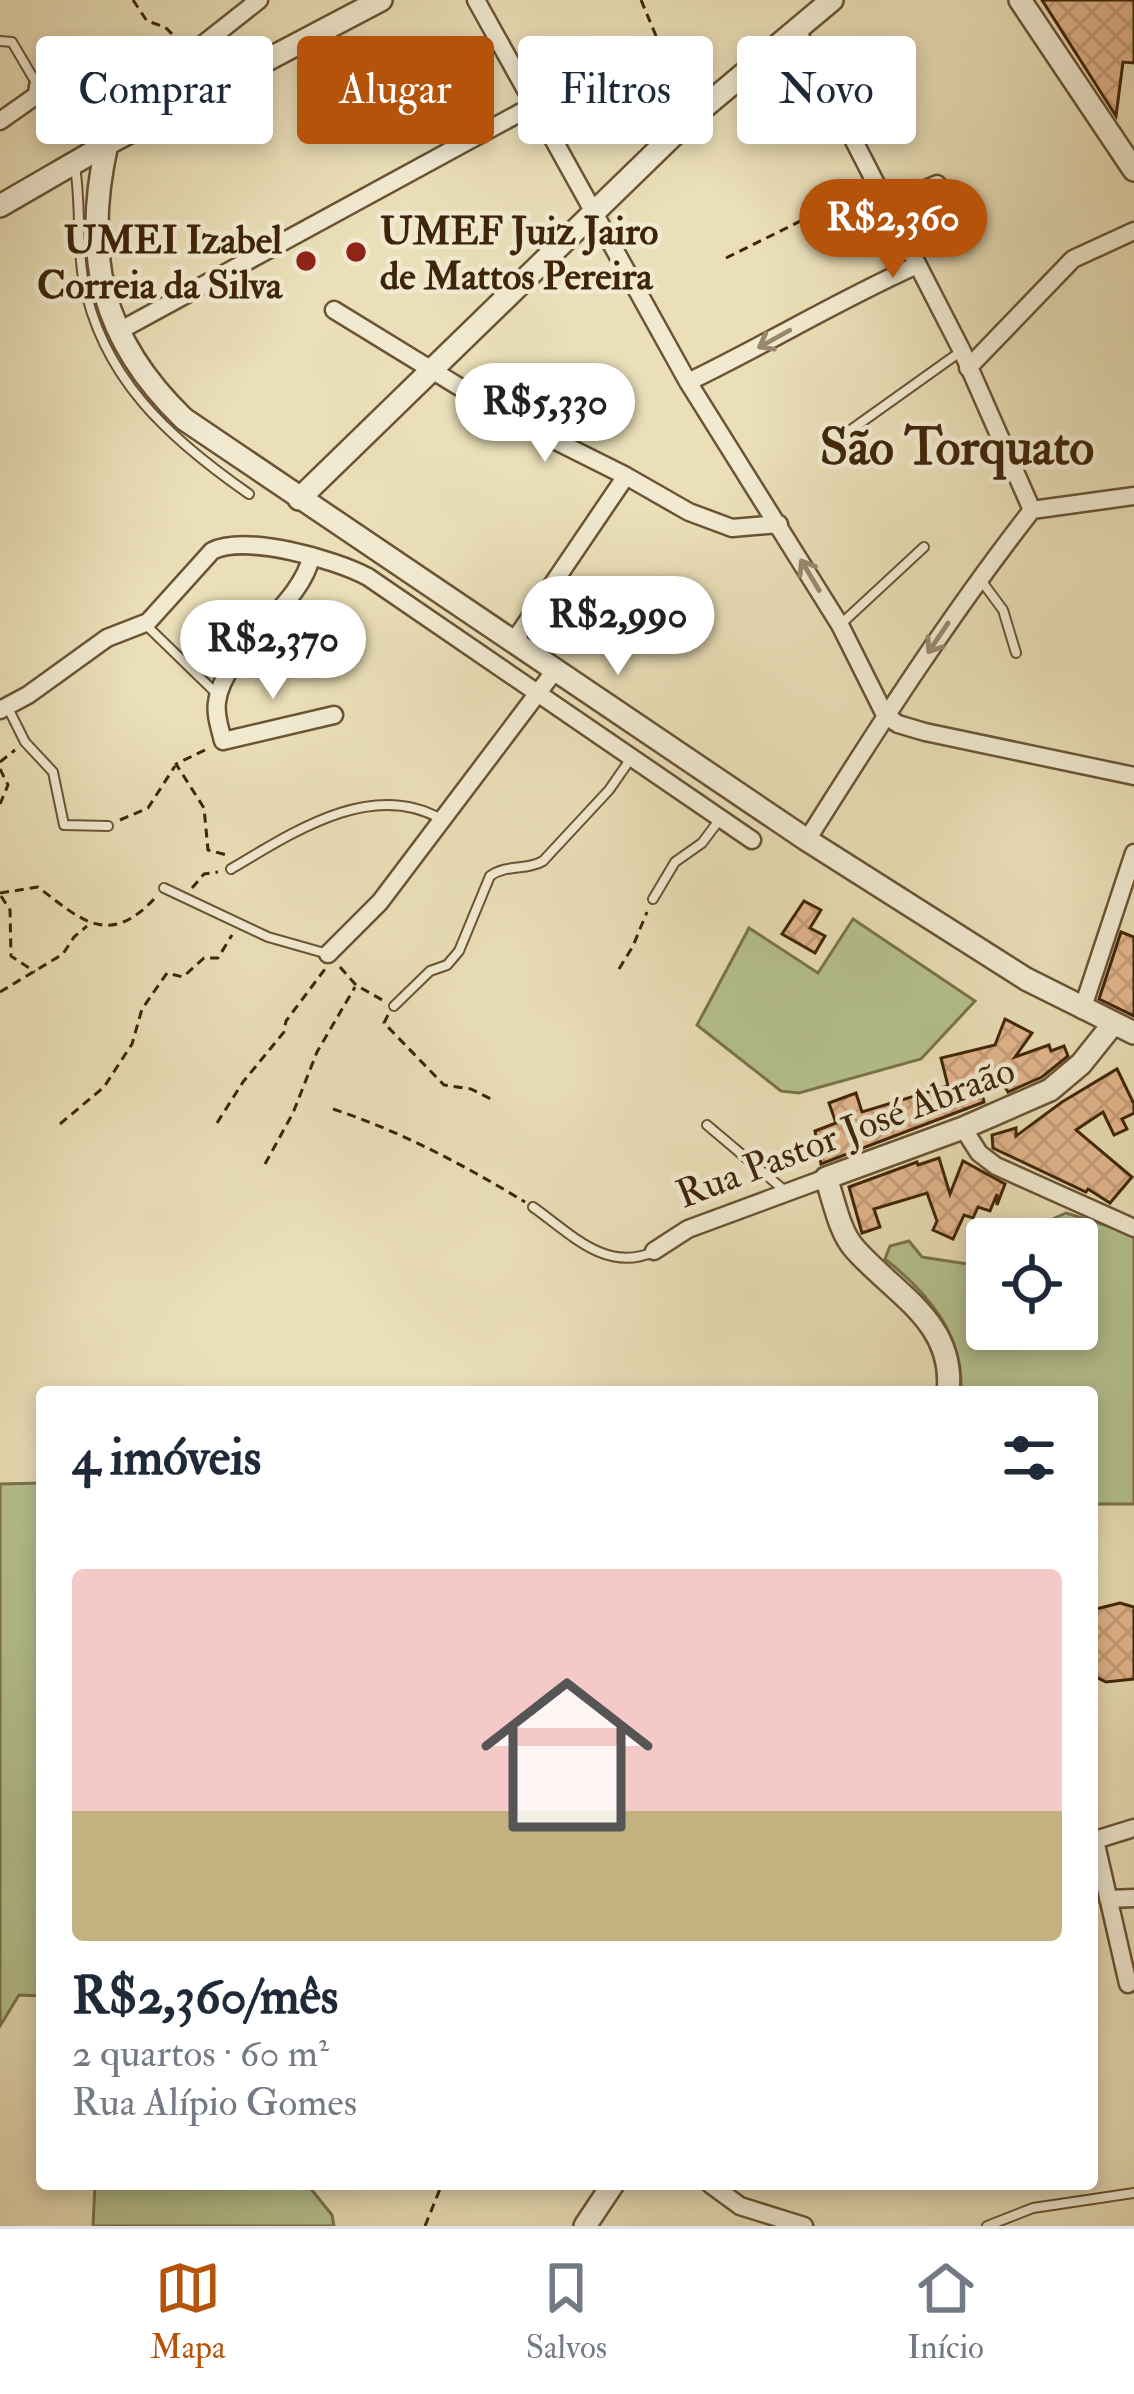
<!DOCTYPE html>
<html lang="pt">
<head>
<meta charset="utf-8">
<style>
  :root { --surface:#fff; --page:#f2f2f3; --text:#1f2937; --muted:#747a83; --line:#e0e1e3; --accent:#b45309 }
  body { margin:0; font-family:"IM FELL Double Pica",serif; background:var(--page); color:var(--text); height:100vh; display:flex; flex-direction:column; font-size:45px; white-space:nowrap }
  * { box-sizing:border-box; margin:0 }
  p { font-size:39px; color:var(--muted) }
  .icon { flex:none; width:66px; height:66px; fill:none; stroke:currentColor; stroke-width:2; stroke-linecap:round; stroke-linejoin:round }
  .map { position:relative; flex:1; overflow:hidden }
  .sheet { position:absolute; left:36px; top:1386px; width:1062px; height:804px; display:flex; flex-direction:column; background:var(--surface); border-radius:12px; box-shadow:0 6px 18px #0003 }
  .sheet>* { flex:none }
  .guide { position:absolute; left:36px; top:36px; width:1062px; height:108px; display:flex; gap:24px }
  .fabs { position:absolute; left:966px; top:1218px; display:grid; gap:24px }
  .fabs a { display:grid; place-items:center; width:132px; height:132px; border-radius:12px; background:var(--surface); box-shadow:0 6px 18px #0003; font-size:60px }
  .price { position:absolute; translate:-50% -102px; padding:0 27px; border-radius:42px; background:#fff; color:#222; font-size:39px; line-height:78px; filter:drop-shadow(0 3px 6px #0008) }
  .price::after { content:''; position:absolute; left:50%; top:72px; width:36px; height:27px; margin-left:-18px; background:inherit; clip-path:polygon(0 0,100% 0,50% 100%) }
  .price.current { background:var(--accent); color:#fff }
  ul { padding:0; list-style:none }
  li { display:grid; align-content:center; gap:24px; height:636px; padding:0 36px }
  li+li { border-top:3px solid var(--line) }
  li span { display:grid; place-items:center; height:372px; border-radius:12px; color:#555 }
  li>.icon { margin-inline-start:auto }
  span .icon { width:216px; height:216px; fill:#fffc; stroke-width:1 }
  li b { font-size:51px }
  h2 { display:flex; justify-content:space-between; align-items:center; height:144px; padding:0 36px; font-size:51px }
  .pill { padding:0 42px; border-radius:12px; background:var(--surface); box-shadow:0 6px 18px #0003; font-size:42px; line-height:108px }
  .pill.current { background:var(--accent); color:#fff }
  .tabs { display:flex; justify-content:space-around; align-items:center; height:168px; border-top:3px solid var(--line); background:var(--surface); font-size:33px; color:var(--muted) }
  .tabs a { display:grid; justify-items:center; gap:6px }
  .tabs .current { color:var(--accent) }
  .map>svg:first-child { display:block }
  .green { fill:#b5c290; stroke:#7a744c; stroke-width:3 }
  .building { fill:url(#building-cross-hatch); stroke:#3f2508; stroke-width:3 }
  .lines { fill:none; stroke-linecap:round; stroke-linejoin:round }
  .service-casing { stroke:#6a5434; stroke-width:12 }
  .minor-casing { stroke:#6a5434; stroke-width:21 }
  .tertiary-casing { stroke:#6a5434; stroke-width:26 }
  .path { stroke:#3f2508; stroke-width:3; stroke-dasharray:9 6; stroke-linecap:butt }
  .service { stroke:#f1ead1; stroke-width:8 }
  .minor { stroke:#f1ead1; stroke-width:16 }
  .tertiary { stroke:#f1ead1; stroke-width:21 }
  .oneway { stroke:#98886c }
  .poi-dot { fill:#8f2418; stroke:#f1ead1; stroke-width:4.5 }
  .labels { text-anchor:middle; stroke-width:9; stroke-linejoin:round; paint-order:stroke }
  .poi-label { font-size:39px; font-weight:bold; fill:#3f2508; stroke:#f1ead1; text-anchor:start }
  .street-label { font-size:39px; fill:#3f2508; stroke:#f1ead1 }
  .district-label { font-size:51px; font-weight:bold; fill:#3f2508; stroke:#f1ead1 }
</style>
</head>
<body>
<div class="map">
<svg width="1134" height="2226" viewBox="0 0 1134 2226">
  <defs>
    <pattern id="building-cross-hatch" width="8" height="8" patternUnits="userSpaceOnUse" patternTransform="scale(3)"><rect width="8" height="8" fill="#e5b88f"/><path d="M0 0l8 8M0 8l8-8" fill="none" stroke="#c69e7a"/></pattern>
  </defs>
  <rect width="100%" height="100%" fill="#eadfb8"/>
  <filter id="stains"><feTurbulence type="fractalNoise" baseFrequency=".00167" numOctaves="4"/><feColorMatrix values="0 0 0 0 .2 0 0 0 0 .09 0 0 0 0 .02 0 0 0 .5 -.17"/></filter>
  <radialGradient id="worn" r=".72"><stop offset=".6" stop-color="#630" stop-opacity="0"/><stop offset="1" stop-color="#630" stop-opacity=".3"/></radialGradient>
  <!-- green -->
  <path class="green" d="M853 919 975 1001 921 1059 799 1093 781 1091 697 1025 749 928 818 973Z
    M1066 1213 1134 1234V1504H1092V1392H961C964 1335 928 1293 885 1259L890 1246 909 1241 922 1257 987 1267V1329H1077V1239H1017L1019 1234Z
    M42 1483V1996L19 1995 0 2026V1484Z
    M95 2184H307L332 2215 334 2226H93Z"/>
  <!-- building -->
  <path class="building" d="M1042 0H1134V63L1123 62 1116 116Z
    M804 901 821 910 810 928 825 936 815 953 782 934Z
    M1121 932 1134 937V1016L1099 999Z
    M1005 1019 1032 1033 1015 1057 1049 1045 1051 1051 1064 1046 1068 1056 1042 1077 1008 1092 1002 1081 981 1090 984 1102 821 1164 815 1131 836 1123 829 1103 856 1093 862 1112 948 1086 941 1058 995 1045Z
    M1117 1069 1134 1104V1113L1122 1119 1127 1129 1114 1135 1103 1112 1076 1130 1132 1177 1110 1203 1088 1189 1086 1192 993 1148 992 1135 1016 1128V1136L1062 1102Z
    M939 1158 950 1194 963 1161 1005 1184 997 1205V1194L990 1211 978 1207 973 1218 964 1215 953 1239 933 1230 937 1221 927 1193 874 1209 880 1227 862 1233 849 1187 917 1162 918 1165Z
    M1120 1603 1134 1607V1679L1106 1682 1092 1675V1610Z"/>
  <g class="lines">
    <defs>
      <path id="service" d="M0 41 12 42 38 86
        M75 167C81 204 77 242 83 278 101 378 170 439 249 494
        M852 429 960 352
        M980 579 1003 610 1016 653
        M841 624 924 547
        M146 625 217 694
        M8 708 25 742 53 772 64 825 108 826
        M231 869C292 833 371 779 441 819
        M164 888 268 937 328 954
        M653 899 675 862 702 843 720 819
        M394 1006 430 971 447 965 459 951 490 876C506 864 526 871 543 861L609 790 632 757
        M707 1125 784 1190
        M533 1207C570 1233 606 1273 653 1252
        M987 2226 1033 2208 1134 2193"/>
      <path id="minor" d="M476 0 688 382 840 625 885 715 898 724 925 732 1134 776
        M798 32 962 351 1032 510
        M0 121 37 95 38 86
        M90 155 120 86 126 83H154L259 0
        M885 207 937 184 971 234
        M334 310 510 418 626 476 689 512 732 528 779 524
        M119 331 536 104
        M968 368 1073 259 1134 231
        M688 382C765 345 837 301 915 266
        M1032 510 1134 496
        M311 557C302 605 223 651 217 702 215 715 220 728 223 741L334 715
        M514 641 626 476
        M0 710 28 695 107 638 148 622 212 551C245 534 335 559 368 577L752 840
        M807 840C878 727 950 615 1032 510
        M328 954 380 902 556 669
        M1082 1010 1134 853
        M963 1128 979 1153 996 1166 1134 1228
        M654 1251 688 1229 826 1178
        M1095 1840 1128 1984
        M1092 1841 1134 1828
        M1108 1899 1134 1898
        M710 2184 740 2206 804 2226"/>
      <path id="tertiary" d="M1020 0 1134 170
        M107 144C82 255 101 339 184 419L807 840 1026 979 1134 1033
        M0 206 107 144 381 0
        M299 499 690 119 832 0
        M948 1392C956 1322 893 1293 854 1248 839 1231 834 1200 826 1178L963 1128 1050 1090 1081 1064 1113 1024
        M585 2226 613 2184"/>
    </defs>
    <!-- service casing -->
    <use href="#service" class="service-casing"/>
    <!-- minor casing -->
    <use href="#minor" class="minor-casing"/>
    <!-- tertiary casing -->
    <use href="#tertiary" class="tertiary-casing"/>
    <!-- path -->
    <path class="path" d="M133 0 147 21 165 27 180 42
      M641 0 682 98
      M726 258 861 191
      M205 750 176 764 204 808 208 850 227 855
      M0 762 15 750
      M0 769 8 785 0 804
      M120 820 148 808 175 766
      M192 888 204 874 218 872
      M0 893 38 887C81 920 109 948 155 898
      M1 896 10 910 11 956 35 972
      M340 967 356 985 384 1001
      M619 969 633 946 647 912
      M0 992 63 954 74 937 87 926
      M388 1015 384 1023 444 1085 471 1089 495 1101
      M333 1109C400 1131 464 1165 525 1202
      M217 1123 243 1082 284 1032 286 1021 325 969
      M60 1124 104 1087 132 1044 142 1009 167 973 183 977 204 958H218L232 935
      M265 1164 293 1113 317 1052 355 987
      M425 2226 442 2184"/>
    <!-- service -->
    <use href="#service" class="service"/>
    <!-- minor -->
    <use href="#minor" class="minor"/>
    <!-- tertiary -->
    <use href="#tertiary" class="tertiary"/>
  </g>
  <!-- one-way arrows -->
  <defs><path id="oneway-shaft" d="M-6 0H5M1.5-3L5.5 0L1.5 3" fill="none" stroke-width="1.6" stroke-linecap="round" stroke-linejoin="round" transform="scale(3)"/></defs>
  <g class="oneway">
    <use href="#oneway-shaft" transform="translate(774 339) rotate(151)"/>
    <use href="#oneway-shaft" transform="translate(810 575) rotate(-121)"/>
    <use href="#oneway-shaft" transform="translate(938 638) rotate(124)"/>
  </g>
  <!-- markers -->
  <g class="poi-dot">
    <circle cx="356" cy="252" r="12"/>
    <circle cx="306" cy="261" r="12"/>
  </g>
  <g class="labels">
    <!-- poi labels -->
    <g class="poi-label">
      <text x="380" y="244">UMEF Juiz Jairo<tspan x="380" dy="45">de Mattos Pereira</tspan></text>
      <text x="282" y="253" text-anchor="end">UMEI Izabel<tspan x="282" dy="45">Correia da Silva</tspan></text>
    </g>
    <!-- street labels -->
    <g class="street-label">
      <text transform="translate(845 1131) rotate(-21)" y="14">Rua Pastor José Abraão</text>
    </g>
    <!-- district labels -->
    <g class="district-label">
      <text x="957" y="464">São Torquato</text>
    </g>
  </g>
  <rect width="100%" height="100%" filter="url(#stains)"/>
  <rect width="100%" height="100%" fill="url(#worn)"/>
</svg>
<div class="fabs">
<a><svg class="icon" aria-label="locate" viewBox="0 0 24 24"><circle cx="12" cy="12" r="6"/><path d="M12 2v4M12 18v4M2 12h4M18 12h4"/></svg></a>
</div>
<b class="price current" style="left:893px;top:281px">R$2,360</b>
<b class="price" style="left:545px;top:465px">R$5,330</b>
<b class="price" style="left:618px;top:678px">R$2,990</b>
<b class="price" style="left:273px;top:702px">R$2,370</b>
<div class="guide">
<a class="pill">Comprar</a>
<a class="pill current">Alugar</a>
<a class="pill">Filtros</a>
<a class="pill">Novo</a>
</div>
<section class="sheet">
<h2>4 imóveis<svg class="icon" aria-label="filters" viewBox="0 0 24 24"><path d="M4 7h16M4 17h16"/><circle cx="9" cy="7" r="2"/><circle cx="15" cy="17" r="2"/></svg></h2>
<ul>
<li><span style="background:linear-gradient(#f6c9c9 65%,#c2b280 0)"><svg class="icon" aria-label="home" viewBox="0 0 24 24"><path d="M3 11l9-7 9 7M6 9v11h12V9"/></svg></span><div><b>R$2,360/mês</b><p>2 quartos · 60 m²</p><p>Rua Alípio Gomes</p></div></li>
</ul>
</section>
</div>
<nav class="tabs">
<a class="current"><svg class="icon" aria-label="map" viewBox="0 0 24 24"><path d="M3 6l6-2 6 2 6-2v14l-6 2-6-2-6 2zM9 4v14M15 6v14"/></svg>Mapa</a>
<a><svg class="icon" aria-label="saved" viewBox="0 0 24 24"><path d="M7 4h10v16l-5-4-5 4z"/></svg>Salvos</a>
<a><svg class="icon" aria-label="home" viewBox="0 0 24 24"><path d="M3 11l9-7 9 7M6 9v11h12V9"/></svg>Início</a>
</nav>
</body>
</html>
